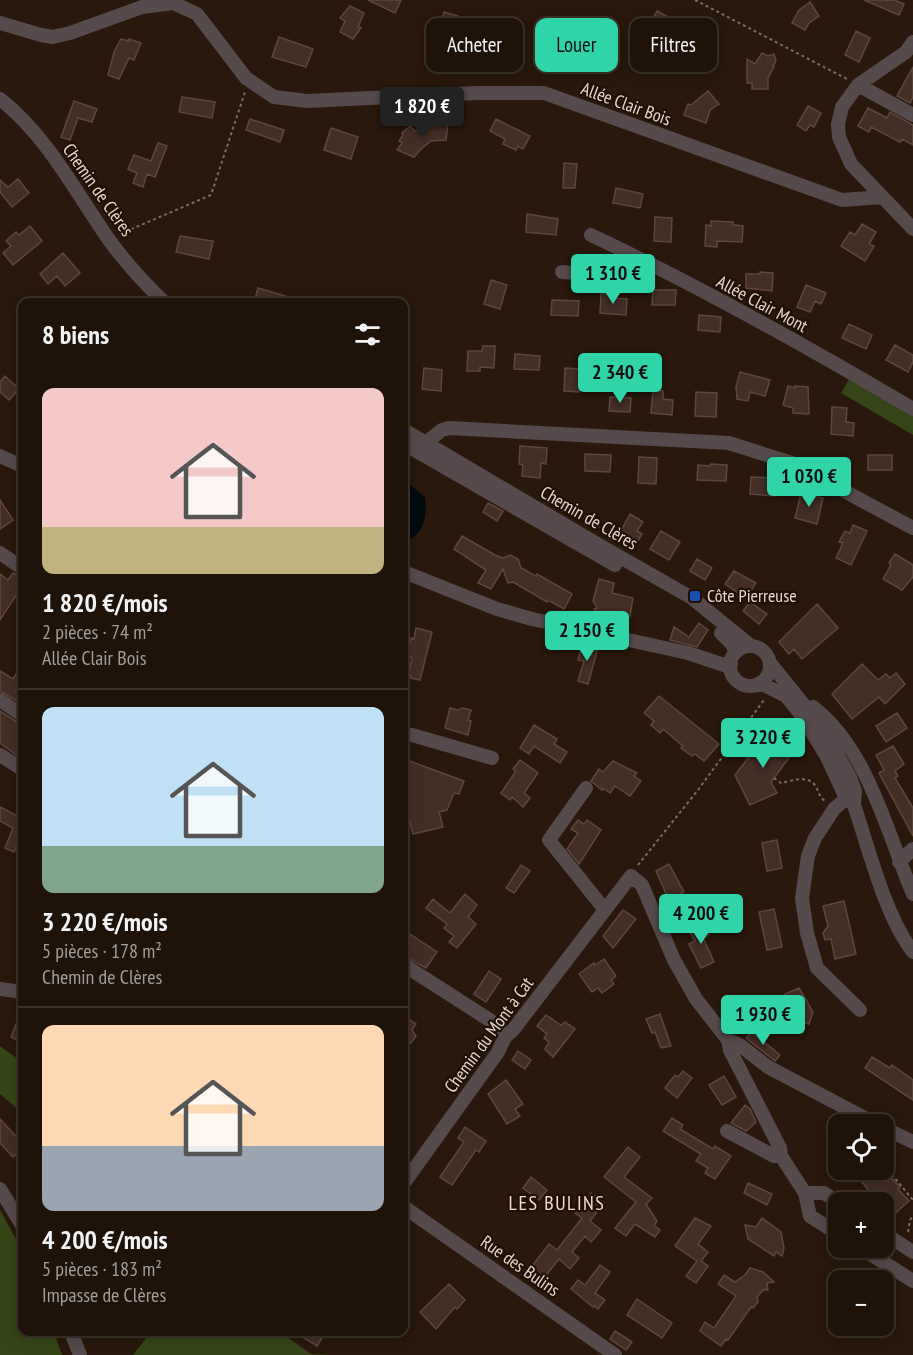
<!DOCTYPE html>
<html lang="fr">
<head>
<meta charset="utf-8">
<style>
  :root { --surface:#1f1208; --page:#271b12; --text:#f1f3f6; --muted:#a19e9c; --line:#3c3229; --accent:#30d4a9 }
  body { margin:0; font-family:"PT Sans Narrow",sans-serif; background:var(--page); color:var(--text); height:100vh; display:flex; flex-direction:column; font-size:22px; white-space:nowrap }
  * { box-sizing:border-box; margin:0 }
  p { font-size:20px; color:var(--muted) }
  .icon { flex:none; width:33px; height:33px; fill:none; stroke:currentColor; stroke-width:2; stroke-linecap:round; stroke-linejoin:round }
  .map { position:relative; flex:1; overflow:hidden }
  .drawer { position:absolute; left:18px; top:298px; width:390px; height:1038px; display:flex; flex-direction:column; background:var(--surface); border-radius:12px; box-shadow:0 3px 15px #0003,0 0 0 2px var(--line) }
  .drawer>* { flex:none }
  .banner { position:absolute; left:426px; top:18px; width:396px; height:54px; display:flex; gap:12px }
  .buttons { position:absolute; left:828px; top:1114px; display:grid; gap:12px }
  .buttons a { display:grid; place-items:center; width:66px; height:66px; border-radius:12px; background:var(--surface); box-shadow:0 3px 15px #0003,0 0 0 2px var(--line); font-size:30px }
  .price { position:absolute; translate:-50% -51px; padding:0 14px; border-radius:6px; background:var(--accent); color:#111; font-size:20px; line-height:39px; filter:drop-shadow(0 2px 3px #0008) }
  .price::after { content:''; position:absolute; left:50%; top:36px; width:18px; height:14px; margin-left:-9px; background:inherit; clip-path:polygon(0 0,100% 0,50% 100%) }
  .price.active { background:#222; color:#fff }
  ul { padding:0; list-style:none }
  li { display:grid; align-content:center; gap:12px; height:318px; padding:0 24px }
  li+li { border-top:2px solid var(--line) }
  li span { display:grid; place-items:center; height:186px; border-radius:12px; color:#555 }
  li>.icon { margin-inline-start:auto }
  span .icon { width:108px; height:108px; fill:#fffc; stroke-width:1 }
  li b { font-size:26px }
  h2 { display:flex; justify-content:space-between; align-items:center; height:72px; padding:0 24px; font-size:26px }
  .tag { padding:0 21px; border-radius:12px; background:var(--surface); box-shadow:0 3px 15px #0003,0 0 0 2px var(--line); font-size:21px; line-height:54px }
  .tag.active { background:var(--accent); color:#111 }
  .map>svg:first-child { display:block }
  .green { fill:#354516 }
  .water { fill:#010a0f }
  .building { fill:#432d25; stroke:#5e463e; stroke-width:1.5 }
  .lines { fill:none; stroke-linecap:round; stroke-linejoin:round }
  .path { stroke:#7d6e63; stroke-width:2; stroke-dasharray:3 3; stroke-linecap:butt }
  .minor { stroke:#564a4c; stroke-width:14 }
  .transit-dot { fill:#1a4fb4; stroke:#200f04; stroke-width:2 }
  .labels { text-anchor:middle; stroke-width:4.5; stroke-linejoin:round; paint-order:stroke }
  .street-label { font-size:18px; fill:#e4d7cf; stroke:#200f04 }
  .poi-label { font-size:18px; fill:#e4d7cf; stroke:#200f04; text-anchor:start }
  .neighbourhood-label { font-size:20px; letter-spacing:1.5px; fill:#f4dbcb; stroke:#200f04 }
</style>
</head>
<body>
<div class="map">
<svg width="913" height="1355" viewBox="0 0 913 1355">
  <rect width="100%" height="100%" fill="#29180b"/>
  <!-- green -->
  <path class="green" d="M849 379 913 415V435L841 393Z
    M0 1046 22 1062V1113L0 1094Z
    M0 1210 22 1250V1332H54L62 1355H0Z
    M151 1332H280L311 1354 329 1355H133Z"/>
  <!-- water -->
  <path class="water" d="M404 480 425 497C427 516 425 535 404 541Z"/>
  <!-- building -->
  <path class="building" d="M368 0H401L395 13Z
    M864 0H894L904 4 899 15Z
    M810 2 819 16 809 23 805 30 792 23 799 10Z
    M350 6 364 13 358 27 361 28 353 39 340 32 345 21 340 18Z
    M657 11 670 18 659 40 645 33Z
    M444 12 478 22 471 45 461 42 462 39 438 32Z
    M856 31 870 38 859 62 845 55Z
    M569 34 594 46 592 51 600 55 593 72 571 63 576 52 564 46Z
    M279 37 313 49 306 67 272 57Z
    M686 38 714 53 715 57 710 68 689 57 687 63 674 55Z
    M121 39 129 41V39L141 43 134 60 129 58 119 79 108 75 114 52Z
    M762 53 768 56 774 54 776 61 773 66 774 67 768 78V89H752V83H747V59L755 64Z
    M913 67V97L910 103 897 96Z
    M708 91 719 104 710 110 706 123 684 115 688 104 691 105Z
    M182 97 215 102 212 118 179 112Z
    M74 101 97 109 92 122 78 118 70 140 61 137Z
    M808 106 821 113 814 127 810 125 806 131 797 125Z
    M868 108 887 118 890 112 913 125V145L902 139 900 142 871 127 869 132 858 126Z
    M250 119 284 130 280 142 246 130Z
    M496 119 530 136 523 149 518 146 516 150 503 144 505 139 490 131Z
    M436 123 448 124 446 140 431 141 421 149 414 157 397 150 402 143 399 141 403 135 402 133 410 126 415 131Z
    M331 128 358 137 351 159 324 150Z
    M158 143 167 146 155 177 147 174 143 187 133 183 137 173 128 169 134 155 151 161Z
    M564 163 577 164 575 188H563Z
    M18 179 29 193 12 207 0 192V180L8 187Z
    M616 188 643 194 640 208 613 203Z
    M527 214 558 219 556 235 526 232Z
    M655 217 672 218 671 242 654 241Z
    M711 221 733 222V225L743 226 742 242 717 241V247L705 246 706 225 711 226Z
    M862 224 876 232 869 244 874 246 865 261 841 246 850 232 855 235Z
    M30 226 42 241 13 265 3 253 11 246 6 241 16 232 19 235Z
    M180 236 213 241 209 259 176 252Z
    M63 253 80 273 65 286 57 276 48 284 40 274Z
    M760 272 773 273 772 291 746 288V274H760Z
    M491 280 507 285 500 309 484 304Z
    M806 285 826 293 821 304 815 301 810 312 797 307Z
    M258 288 299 300V303H254Z
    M653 290H676L675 305H652Z
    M601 294 612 295V298L627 299 626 315 600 313Z
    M552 300 579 301 578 316 551 315Z
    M699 315 721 317 720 332 698 330Z
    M849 324 872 335 866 349 842 338Z
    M895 345 913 355V362L908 372 886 360Z
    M483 346H495L494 368 480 367V371H467L468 351H482Z
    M515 354 540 356 539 370 514 369Z
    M424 368 442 370 441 391 422 389Z
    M565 368 580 369 579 392 564 391Z
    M740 372 770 380 765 396 750 392 748 401 737 399 736 387Z
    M5 376 19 389 9 400 0 392V382Z
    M788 386 795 388V386L808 387 809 414 793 413V408L783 405Z
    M653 390 663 391V399L673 400 672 415 651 413Z
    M696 392 717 393 716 417 695 416Z
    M610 397 631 398 630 412 609 411Z
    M832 407 847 408 846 422 854 423 853 436 831 434Z
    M520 446 547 448 546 464 541 463 540 478 522 476 523 465 519 464Z
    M585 454 611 455 610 472 585 471Z
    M868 455H892V470H868Z
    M639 457 657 458 656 484 638 483Z
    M711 464 727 465 726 481 697 480 698 465 709 466Z
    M751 477 777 478 776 496 750 494Z
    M801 493 823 498 817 524 795 518Z
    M0 500 13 520 0 529Z
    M488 503 503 511 497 521 483 512Z
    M630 514 643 522 637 531 642 534 636 544 619 534Z
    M853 525 867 531 851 565 836 558 843 543 839 542 845 531 850 533Z
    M661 531 680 542 669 560 650 549Z
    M462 536 495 555 503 558 510 555 518 559 521 568 536 576 537 574 572 594 564 609 548 600 547 602 513 582 508 583 503 569 491 589 478 583 486 570 454 549Z
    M895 554 913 565V577L902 590 883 579 891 565 889 563Z
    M697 559 712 568 705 580 690 571Z
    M734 571 756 583 746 598 725 584Z
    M13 573 22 577V597L17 594 0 620V574L8 580Z
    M599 579 614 583 612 593 633 598 630 616 622 614 620 621 600 617 594 609 597 608 593 601Z
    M750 602 767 614 759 624 743 611Z
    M817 604 838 628 802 659 794 649 789 654 779 642Z
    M699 623 708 630 697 647 670 640 674 627 689 637Z
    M416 628 432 632 420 680 410 678 411 675H409L412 657 407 656 411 638 414 639Z
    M582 644 598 648 588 684 578 681 584 661 578 660Z
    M22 664V681L16 692 22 696V704L0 691V671L13 679Z
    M862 664 878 680 886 674 890 678 896 673 905 684 885 704 879 697 852 719 832 694Z
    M659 696 719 744 704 761 695 754 692 756 681 748 683 746 663 729 660 733 651 725 654 721 644 713Z
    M450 708 458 710 463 708 471 710 468 720 471 721 468 735 445 728Z
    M0 711 17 722 22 724V759L0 743Z
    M897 713 907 728 886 742 876 726Z
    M534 725 557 739 554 744 567 752 560 763 534 746 529 754 520 748Z
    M768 732 780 744 784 741 794 751 771 782 777 793 750 805 735 775Z
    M893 746 904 764 895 771 898 776 895 778 913 808V836L879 773 884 770 876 755Z
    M404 759 464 781 459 794 454 793 447 810 439 812 443 827 413 834 407 810 404 809Z
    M520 760 538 773 524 793 530 798 523 807 512 797 510 800 501 793 516 771 513 769Z
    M613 761 637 773 634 776 641 781 630 796 615 786 610 793 603 788 602 790 591 781 599 769 603 772Z
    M0 807 19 817 22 810V836L14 852 5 848 13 828 0 821Z
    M578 820 584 824 587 820 601 830 579 864 567 849 578 833 571 829Z
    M777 840 782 868 767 871 762 843Z
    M669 864 684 892 669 900 656 871Z
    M521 865 530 871 514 893 506 888Z
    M465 894 477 905 468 917 476 924 457 948 449 942 454 936 444 928 447 924 426 908 433 899 450 913Z
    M844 901 856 954 835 959 831 939 825 940 823 933 828 926 823 906Z
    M774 909 782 947 767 950 759 912Z
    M623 910 636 919 613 948 603 936Z
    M703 922 709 935 703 938 714 962 701 968 689 944 695 941 688 929Z
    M404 930 437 952 426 968 404 956Z
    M604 959 616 976 611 980 614 984 602 993 598 988 592 992 579 974 594 963 595 965Z
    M489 971 501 979 486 1002 474 994Z
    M799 988 813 1012 809 1024 799 1021 785 994Z
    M22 1009V1042L11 1037Z
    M404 1012 406 1017 416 1024 412 1030 416 1036 411 1043 406 1039 404 1043Z
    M660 1014 671 1046 661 1048 655 1032 652 1033 646 1019Z
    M546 1015 561 1025 565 1022 575 1029 553 1057 545 1049 549 1042 544 1038 547 1034 537 1026Z
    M752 1032 780 1055 775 1061 746 1038Z
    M518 1051 531 1060 525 1069 512 1060Z
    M872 1057 890 1068 892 1065 913 1080V1100L865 1068Z
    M683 1071 692 1078 677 1098 665 1088 675 1075 678 1077Z
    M724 1076 736 1097 722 1105 709 1085Z
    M506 1080 523 1104 515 1109 520 1116 507 1124 488 1094Z
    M745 1105 750 1109 756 1122 746 1131 731 1123Z
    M672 1118 683 1125 680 1129 713 1149 715 1146 731 1156 715 1179 705 1173 708 1168 696 1161 701 1154 663 1131Z
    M0 1119 22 1143V1149L13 1157 0 1143Z
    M465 1127 486 1141 479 1152 476 1150 452 1185 440 1177 464 1142 458 1138Z
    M628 1147 640 1157 624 1177 652 1198 646 1204 657 1221 654 1225 660 1230 655 1237 635 1224 626 1236 615 1228 636 1202 604 1177Z
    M873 1170H884L900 1187 898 1189 909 1201 892 1216 884 1207V1203H879L862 1182Z
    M531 1177 547 1190 539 1200 523 1188Z
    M748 1183 772 1194 767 1205 744 1193Z
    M591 1193 604 1203 590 1221 601 1230 591 1242 585 1236 572 1252 579 1258 570 1269 559 1259 542 1280 529 1270 549 1244 557 1250 582 1218 575 1213Z
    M695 1218 711 1226 698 1244 708 1252 701 1261 708 1266 696 1283 686 1276 697 1261 675 1246Z
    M762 1218 781 1232 784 1248 782 1256 776 1252 774 1256 748 1239 745 1225 756 1227Z
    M600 1265 610 1272 595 1293 605 1300 598 1309 594 1306 593 1307 571 1289 578 1280 585 1285Z
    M750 1268 763 1272 774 1282 767 1283 768 1290H763L757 1297 758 1302 753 1308 751 1307 728 1340 726 1339 721 1346 700 1331 705 1322 714 1328 736 1296 718 1284 724 1275 735 1282 745 1275Z
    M449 1284 465 1300 457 1309 455 1307 436 1329 420 1312Z
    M637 1299 672 1323 662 1338 627 1315Z
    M615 1331 632 1342 626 1350 610 1339Z
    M294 1332H326L317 1346Z"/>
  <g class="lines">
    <!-- path -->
    <path class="path" d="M695 0 847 79
      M120 234 211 195 245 92
      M774 778 781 783C791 781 806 775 814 784 819 790 818 796 825 801
      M638 865 698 790 764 700
      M884 1165 913 1200
      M908 1232 910 1220 913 1216"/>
    <!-- minor -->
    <path class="minor" d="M0 23 41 35 53 37 70 33 142 7 173 3 197 14 246 78 274 97 307 101 478 93H544L842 200 883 197
      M913 42 906 52 858 85 842 107 838 124 839 137 851 164 913 229
      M858 85 913 115
      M0 99C46 135 74 189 107 237 124 261 144 283 165 303
      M591 235C701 287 808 347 913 409
      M562 272 606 275 623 272 638 258
      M404 430 599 545 692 598 751 646
      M404 444 615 565
      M416 450 442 430 449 428 729 443 792 463 913 528
      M0 456 22 466
      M0 553 22 568
      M404 572 497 609 532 619 688 653 724 665 731 664
      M721 633 732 644 736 652
      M730 666a20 20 0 1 1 40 0a20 20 0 1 1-40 0Z
      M770 663 820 725 832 745 850 777 855 791 854 805C869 849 885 916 913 952
      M760 683 786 696 802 716 826 755 846 798 853 804
      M0 700 22 715
      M813 707C868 749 887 833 913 894
      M404 734 412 735 492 758
      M0 755 22 769
      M586 788 549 840 605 910
      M855 791 834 809 815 838 808 856 802 898 807 933 817 968 860 1010
      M899 862 913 849
      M404 965 491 1021 499 1027 505 1037
      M0 989 22 992
      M728 1040 740 1045 768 1067 878 1125
      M884 1128 913 1142
      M781 1156 805 1193 810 1216 838 1234
      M404 1183 498 1052 505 1037 513 1030 631 876 642 885 674 960 696 999 728 1040 730 1050 780 1148 781 1156H774L727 1131
      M0 1189 22 1225
      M805 1193H824L839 1203
      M404 1207 615 1355
      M884 1233 913 1252
      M861 1248 913 1281
      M71 1332 80 1355"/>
  </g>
  <!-- markers -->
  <rect class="transit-dot" x="689" y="590" width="12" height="12" rx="3"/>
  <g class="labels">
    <!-- street labels -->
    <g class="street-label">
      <text transform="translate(626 104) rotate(20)" y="6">Allée Clair Bois</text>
      <text transform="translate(98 190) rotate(55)" y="6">Chemin de Clères</text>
      <text transform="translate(762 304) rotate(28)" y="6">Allée Clair Mont</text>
      <text transform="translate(589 518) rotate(30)" y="6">Chemin de Clères</text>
      <text transform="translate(489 1035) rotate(-54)" y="6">Chemin du Mont à Cat</text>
      <text transform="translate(520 1266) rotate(35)" y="6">Rue des Bulins</text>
    </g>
    <!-- poi labels -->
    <g class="poi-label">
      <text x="707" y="602">Côte Pierreuse</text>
    </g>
    <!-- neighbourhood labels -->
    <g class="neighbourhood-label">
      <text x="557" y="1210">LES BULINS</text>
    </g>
  </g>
</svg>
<div class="buttons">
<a><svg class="icon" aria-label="locate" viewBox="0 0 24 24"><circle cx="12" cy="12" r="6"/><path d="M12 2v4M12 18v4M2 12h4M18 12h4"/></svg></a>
<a>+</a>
<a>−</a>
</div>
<b class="price active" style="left:422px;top:138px">1 820 €</b>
<b class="price" style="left:613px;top:305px">1 310 €</b>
<b class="price" style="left:620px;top:404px">2 340 €</b>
<b class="price" style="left:809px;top:508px">1 030 €</b>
<b class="price" style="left:587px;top:662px">2 150 €</b>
<b class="price" style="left:763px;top:769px">3 220 €</b>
<b class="price" style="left:701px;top:945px">4 200 €</b>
<b class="price" style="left:763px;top:1046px">1 930 €</b>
<div class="banner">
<a class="tag">Acheter</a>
<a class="tag active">Louer</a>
<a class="tag">Filtres</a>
</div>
<section class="drawer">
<h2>8 biens<svg class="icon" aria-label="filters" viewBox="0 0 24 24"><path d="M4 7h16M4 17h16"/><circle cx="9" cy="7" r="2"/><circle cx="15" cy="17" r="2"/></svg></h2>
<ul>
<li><span style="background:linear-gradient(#f6c9c9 75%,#c2b280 0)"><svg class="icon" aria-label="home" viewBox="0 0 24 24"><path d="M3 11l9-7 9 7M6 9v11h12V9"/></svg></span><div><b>1 820 €/mois</b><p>2 pièces · 74 m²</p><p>Allée Clair Bois</p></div></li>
<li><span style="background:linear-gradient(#bfe0f5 75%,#7fa58c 0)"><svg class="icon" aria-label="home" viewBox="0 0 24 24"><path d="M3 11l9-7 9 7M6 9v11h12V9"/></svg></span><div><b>3 220 €/mois</b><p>5 pièces · 178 m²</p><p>Chemin de Clères</p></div></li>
<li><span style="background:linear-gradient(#ffd9b3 65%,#9aa5b1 0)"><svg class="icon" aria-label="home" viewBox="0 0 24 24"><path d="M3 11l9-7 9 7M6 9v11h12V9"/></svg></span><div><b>4 200 €/mois</b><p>5 pièces · 183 m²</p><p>Impasse de Clères</p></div></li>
</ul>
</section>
</div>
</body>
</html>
